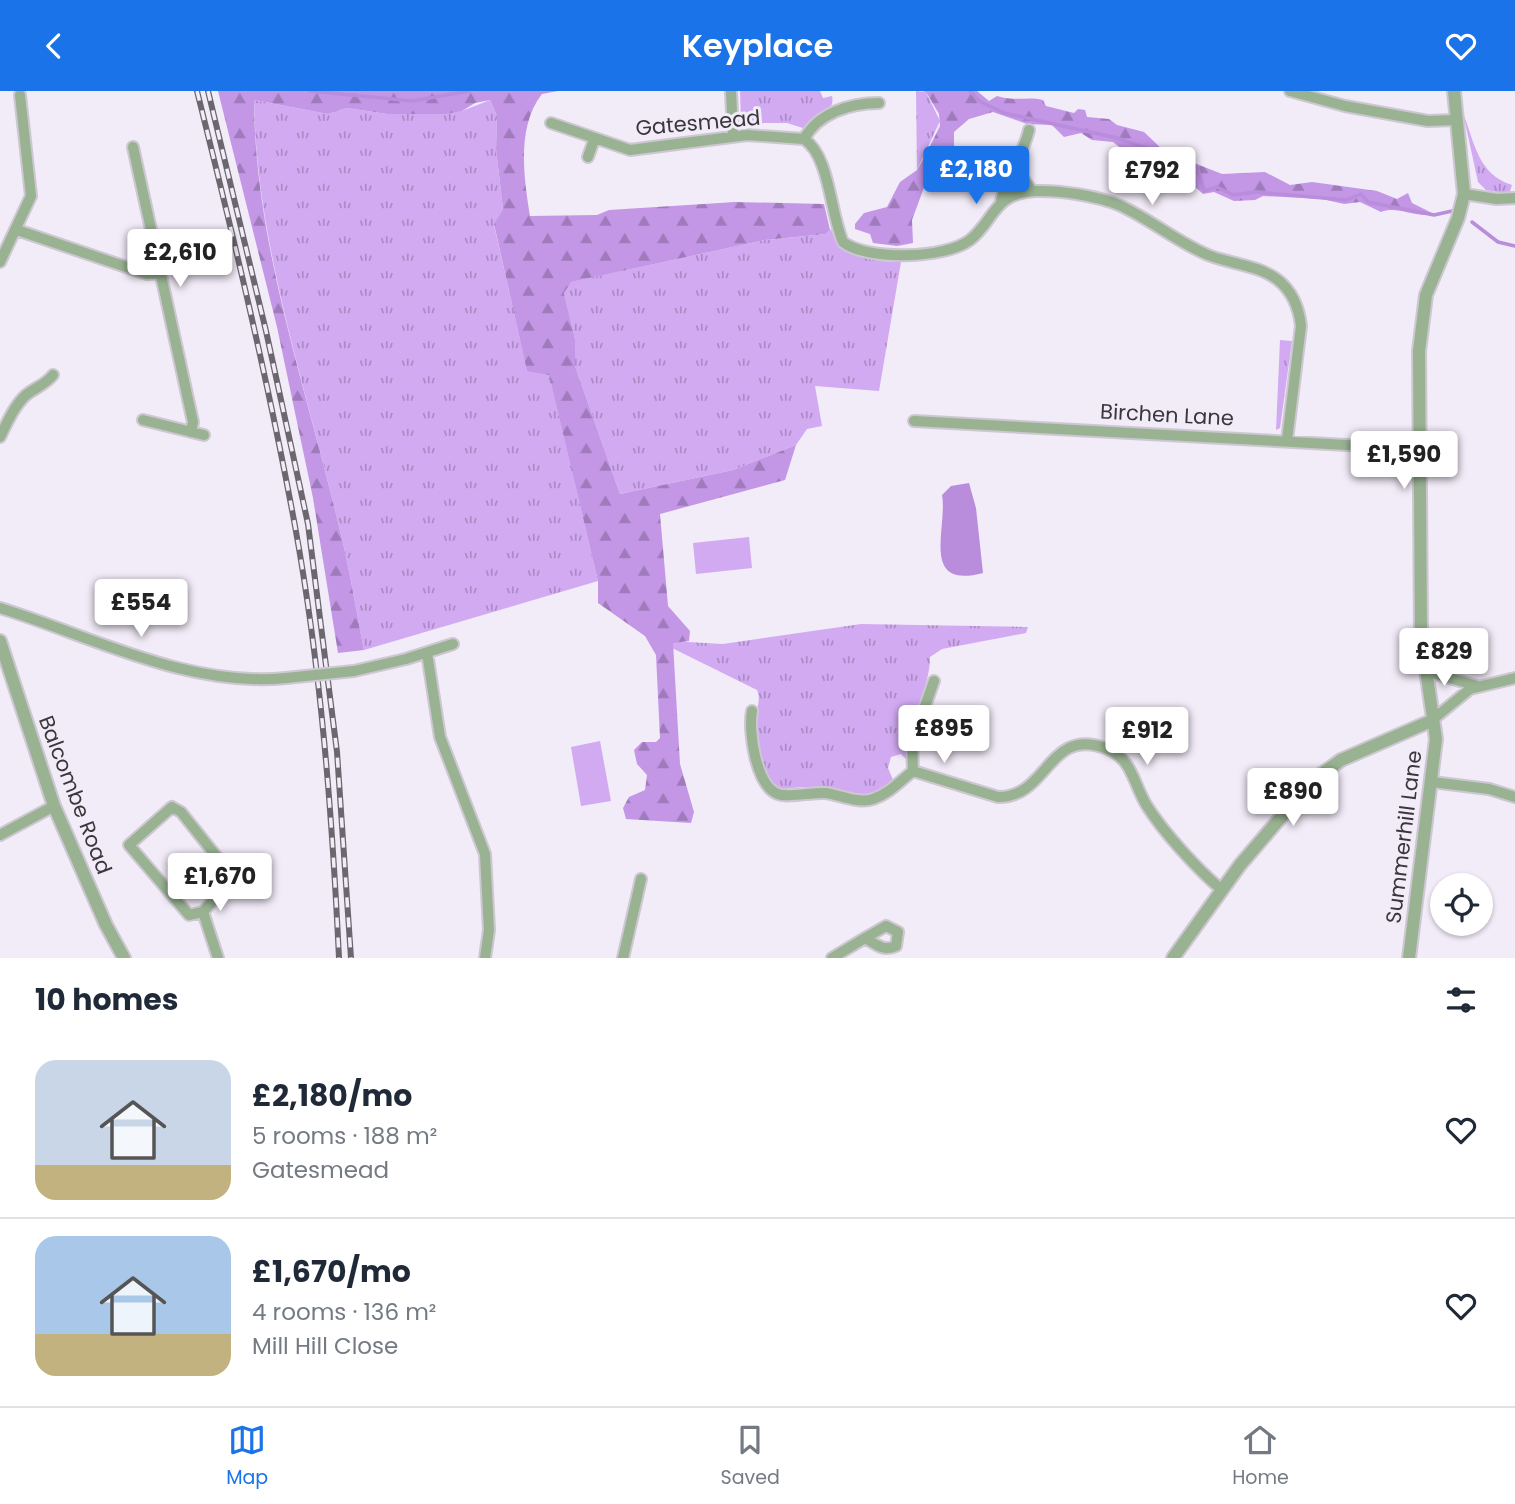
<!DOCTYPE html>
<html lang="en">
<head>
<meta charset="utf-8">
<style>
  :root { --surface:#fff; --page:#f6f6f7; --text:#1f2937; --muted:#747a83; --line:#e0e1e3; --accent:#1a73e8 }
  body { margin:0; font-family:Poppins,sans-serif; background:var(--page); color:var(--text); height:100vh; display:flex; flex-direction:column; font-size:26px; white-space:nowrap }
  * { box-sizing:border-box; margin:0 }
  p { font-size:23px; color:var(--muted) }
  .icon { flex:none; width:38px; height:38px; fill:none; stroke:currentColor; stroke-width:2; stroke-linecap:round; stroke-linejoin:round }
  .map { position:relative; height:867px; overflow:hidden }
  .sheet { display:flex; flex-direction:column; background:var(--surface); flex:1 }
  .sheet>* { flex:none }
  .tools { position:absolute; left:1430px; top:782px; display:grid; gap:14px }
  .tools a { display:grid; place-items:center; width:63px; height:63px; border-radius:50%; background:var(--surface); box-shadow:0 2px 5px #0004; font-size:35px }
  .price { position:absolute; translate:-50% -60px; padding:0 16px; border-radius:7px; background:#fff; color:#222; font-size:23px; line-height:46px; filter:drop-shadow(0 2px 4px #0008) }
  .price::after { content:''; position:absolute; left:50%; top:42px; width:21px; height:16px; margin-left:-10px; background:inherit; clip-path:polygon(0 0,100% 0,50% 100%) }
  .price.active { background:var(--accent); color:#fff }
  ul { padding:0; list-style:none }
  li { display:flex; align-items:center; gap:21px; height:175px; padding:0 35px }
  li+li { border-top:2px solid var(--line) }
  li span { display:grid; place-items:center; flex:none; width:196px; height:140px; border-radius:21px; color:#555 }
  li>.icon { margin-inline-start:auto }
  span .icon { width:84px; height:84px; fill:#fffc; stroke-width:1 }
  li b { font-size:30px }
  h2 { display:flex; justify-content:space-between; align-items:center; height:84px; padding:0 35px; font-size:30px }
  header { display:flex; justify-content:space-between; align-items:center; height:91px; padding:0 35px; background:var(--accent); color:#fff; font-size:32px; font-weight:600 }
  .tabs { display:flex; justify-content:space-around; align-items:center; height:98px; border-top:2px solid var(--line); background:var(--surface); font-size:19px; color:var(--muted) }
  .tabs a { display:grid; justify-items:center; gap:4px }
  .tabs .active { color:var(--accent) }
  .map>svg:first-child { display:block }
  .grass { fill:url(#grass-tufts) }
  .forest { fill:url(#forest-firs) }
  .garden { fill:#d2aaf2 }
  .water { fill:#b98ddc }
  .lines { fill:none; stroke-linecap:round; stroke-linejoin:round }
  .stream { stroke:#b98ddc; stroke-width:3.5 }
  .minor-casing { stroke:#cdc7d2; stroke-width:14 }
  .tertiary-casing { stroke:#cdc7d2; stroke-width:16 }
  .minor { stroke:#99b392; stroke-width:10 }
  .tertiary { stroke:#99b392; stroke-width:12 }
  .rail-casing { stroke:#6b676e; stroke-width:6 }
  .rail { stroke:#f2ebf8; stroke-width:3.5; stroke-dasharray:10; stroke-linecap:butt }
  .minor-bridge-casing { stroke:#cdc7d2; stroke-width:14; stroke-linecap:butt }
  .minor-bridge { stroke:#99b392; stroke-width:10 }
  .labels { text-anchor:middle; stroke-width:6; stroke-linejoin:round; paint-order:stroke }
  .street-label { font-size:21px; fill:#3a373c; stroke:#f2ebf8 }
</style>
</head>
<body>
<header><svg class="icon" aria-label="back" viewBox="0 0 24 24"><path d="M15 5l-7 7 7 7"/></svg>Keyplace<svg class="icon" aria-label="heart" viewBox="0 0 24 24"><path d="M12 20l-8-8c-3-5 5-10 8-4 3-6 11-1 8 4z"/></svg></header>
<div class="map">
<svg width="1515" height="867" viewBox="0 0 1515 867">
  <defs>
    <pattern id="grass-tufts" width="24" height="20" patternUnits="userSpaceOnUse" patternTransform="scale(1.75)"><rect width="24" height="20" fill="#d2aaf2"/><path d="M3 7l-1-3M5 7V3M7 7l1-3M15 17l-1-3M17 17v-4M19 17l1-3" fill="none" stroke="#ab8bc5"/></pattern>
    <pattern id="forest-firs" width="22" height="20" patternUnits="userSpaceOnUse" patternTransform="scale(1.75)"><rect width="22" height="20" fill="#c396e6"/><path d="M5 1l3.5 6h-7zM16 11l3.5 6h-7z" fill="#9f7bbc"/></pattern>
  </defs>
  <rect width="100%" height="100%" fill="#f2ebf8"/>
  <!-- grass -->
  <path class="grass" d="M740 0H820L823 7 832 5C836 23 814 24 806 38L787 32H763L760 35H747L741 29Z
    M916 0 926 1 940 30 917 79Z
    M254 9 328 23 347 17 387 23 462 20 490 9 497 25 496 58 503 118 494 134 527 279 549 283 598 490 364 559C356 520 350 479 340 440 307 298 256 155 254 9Z
    M1463 22C1475 53 1478 83 1512 94L1509 103 1486 99 1478 91Z
    M831 138C839 163 859 165 881 167V170L901 171 879 300 815 295 822 335 807 338 796 354 733 379 620 403 575 275V248L564 202 570 191 765 149 826 143Z
    M1280 249 1292 250 1280 337 1276 339Z
    M861 533 1028 536 1026 542 942 558 930 566C930 601 905 633 906 668L901 663 891 666 888 677 894 691 870 704 804 696 778 698C759 683 754 649 756 626 757 616 761 608 757 599L672 557 671 550 723 553Z"/>
  <!-- forest -->
  <path class="forest" d="M218 0H558L542 3C516 36 524 88 530 125L597 124 609 119 735 111 824 113 830 139 826 143 765 149 571 191 564 202 575 248V275L620 403 733 379 796 354 785 389 660 423 668 515 690 540 689 550 673 552 680 673 694 721 691 732 626 728 623 717 629 706 645 699 647 684 637 673 634 659 642 651H656L660 647 656 564 645 545 598 512V490L549 284 527 280 494 133 503 118 496 58 497 25 490 9 475 12 462 20 445 23H387L347 17 328 23 254 9C255 156 307 298 340 440 350 479 356 520 364 559L338 562 313 407 277 236Z
    M922 0H977L989 10 997 5C1017 11 1027 5 1043 9L1046 15 1074 22 1078 18 1085 19 1087 26 1109 28 1117 34 1144 41 1164 60 1222 83 1265 81 1290 94 1312 91 1377 100 1397 108 1408 102 1412 112 1432 122C1419 129 1398 114 1381 121L1360 111 1344 113 1322 108 1263 105 1255 109 1234 110 1214 101 1203 103 1184 86 1154 71 1135 68 1113 51 1092 49 1081 42 1064 46 1052 34 1027 33 993 21 969 28 954 41V58L936 72 929 83 912 129 913 152 897 155 873 152 870 143 855 138V133L864 122 887 116 900 91 917 79 924 67 940 35 939 23 926 1Z"/>
  <!-- garden -->
  <path class="garden" d="M749 446 752 477 696 483 693 452Z
    M600 650 611 710 581 715 571 656Z"/>
  <!-- water -->
  <path class="water" d="M969 392 976 417 983 482C919 499 948 436 942 404L951 395Z"/>
  <g class="lines">
    <!-- stream -->
    <path class="stream" d="M310 0 413 10 469 0
      M970 0 979 10 1004 22 1117 47 1145 57 1162 67 1194 74 1198 78 1204 100 1217 96 1233 104 1256 101 1346 109 1361 103 1368 111 1434 124 1452 120
      M1472 131 1498 151 1515 155"/>
    <defs>
      <path id="minor" d="M731 0 733 45
        M1290 0 1345 15 1428 30 1455 29
        M551 32 630 59 747 44 804 48C830 65 830 122 843 151 867 170 945 168 970 149 995 129 993 102 1035 100 1060 99 1097 105 1119 114 1150 128 1177 151 1208 164 1230 173 1259 174 1278 189 1293 201 1299 217 1301 235L1287 349
        M804 48C818 22 850 12 879 12
        M133 56 193 331 191 341
        M588 66 594 49
        M1016 78 1032 100
        M1464 103 1497 108 1515 107
        M1001 111C1005 88 1023 65 1029 39
        M17 139 147 183 160 182
        M0 171 31 105 20 4
        M143 329 204 344
        M914 330 1419 358
        M0 346C7 332 14 315 26 304 36 296 45 294 53 284
        M0 517C91 545 188 597 286 587
        M427 562 440 646 485 763 489 839 485 867
        M1425 575 1436 583 1477 595
        M354 580 406 568 453 553
        M752 620C748 640 756 695 778 703 788 707 812 701 826 702 840 704 859 713 873 708 889 703 900 690 913 680L912 652 934 590
        M1431 630 1470 598 1515 587
        M913 680 998 706C1048 707 1048 636 1105 657 1133 667 1133 693 1147 715 1164 742 1198 779 1222 799
        M1432 691 1489 698 1515 706
        M0 744 54 715
        M203 821 233 786 181 721 172 716 129 754 189 824 203 821 218 867
        M886 835 898 841 896 855C883 861 876 853 865 847Z
        M623 867 641 788
        M832 867 865 847"/>
      <path id="tertiary" d="M0 550 54 715 106 834 124 867
        M1173 867 1240 774 1312 690 1341 669 1431 630
        M1409 867 1436 648 1421 544 1419 260 1426 204 1458 127 1464 103 1454 0"/>
    </defs>
    <!-- minor casing -->
    <use href="#minor" class="minor-casing"/>
    <!-- tertiary casing -->
    <use href="#tertiary" class="tertiary-casing"/>
    <!-- minor -->
    <use href="#minor" class="minor"/>
    <!-- tertiary -->
    <use href="#tertiary" class="tertiary"/>
    <defs>
      <path id="rail" d="M197 0C233 144 268 289 295 435 321 577 332 722 339 867
        M208 0 266 240 308 433 337 661 351 867"/>
    </defs>
    <!-- rail casing -->
    <use href="#rail" class="rail-casing"/>
    <!-- rail -->
    <use href="#rail" class="rail"/>
    <defs>
      <path id="minor-bridge" d="M286 587 354 580"/>
    </defs>
    <!-- minor-bridge casing -->
    <use href="#minor-bridge" class="minor-bridge-casing"/>
    <!-- minor-bridge -->
    <use href="#minor-bridge" class="minor-bridge"/>
  </g>
  <g class="labels">
    <!-- street labels -->
    <g class="street-label">
      <text transform="translate(698 32) rotate(-5)" y="7">Gatesmead</text>
      <text transform="translate(1167 324) rotate(3)" y="7">Birchen Lane</text>
      <text transform="translate(75 704) rotate(69)" y="7">Balcombe Road</text>
      <text transform="translate(1404 746) rotate(-83)" y="7">Summerhill Lane</text>
    </g>
  </g>
</svg>
<div class="tools">
<a><svg class="icon" aria-label="locate" viewBox="0 0 24 24"><circle cx="12" cy="12" r="6"/><path d="M12 2v4M12 18v4M2 12h4M18 12h4"/></svg></a>
</div>
<b class="price active" style="left:976px;top:115px">£2,180</b>
<b class="price" style="left:1152px;top:116px">£792</b>
<b class="price" style="left:180px;top:198px">£2,610</b>
<b class="price" style="left:1404px;top:400px">£1,590</b>
<b class="price" style="left:141px;top:548px">£554</b>
<b class="price" style="left:1444px;top:597px">£829</b>
<b class="price" style="left:944px;top:674px">£895</b>
<b class="price" style="left:1147px;top:676px">£912</b>
<b class="price" style="left:1293px;top:737px">£890</b>
<b class="price" style="left:220px;top:822px">£1,670</b>
</div>
<section class="sheet">
<h2>10 homes<svg class="icon" aria-label="filters" viewBox="0 0 24 24"><path d="M4 7h16M4 17h16"/><circle cx="9" cy="7" r="2"/><circle cx="15" cy="17" r="2"/></svg></h2>
<ul>
<li><span style="background:linear-gradient(#c9d6e8 75%,#c2b280 0)"><svg class="icon" aria-label="home" viewBox="0 0 24 24"><path d="M3 11l9-7 9 7M6 9v11h12V9"/></svg></span><div><b>£2,180/mo</b><p>5 rooms · 188 m²</p><p>Gatesmead</p></div><svg class="icon" aria-label="heart" viewBox="0 0 24 24"><path d="M12 20l-8-8c-3-5 5-10 8-4 3-6 11-1 8 4z"/></svg></li>
<li><span style="background:linear-gradient(#a9c7e8 70%,#c2b280 0)"><svg class="icon" aria-label="home" viewBox="0 0 24 24"><path d="M3 11l9-7 9 7M6 9v11h12V9"/></svg></span><div><b>£1,670/mo</b><p>4 rooms · 136 m²</p><p>Mill Hill Close</p></div><svg class="icon" aria-label="heart" viewBox="0 0 24 24"><path d="M12 20l-8-8c-3-5 5-10 8-4 3-6 11-1 8 4z"/></svg></li>
</ul>
</section>
<nav class="tabs">
<a class="active"><svg class="icon" aria-label="map" viewBox="0 0 24 24"><path d="M3 6l6-2 6 2 6-2v14l-6 2-6-2-6 2zM9 4v14M15 6v14"/></svg>Map</a>
<a><svg class="icon" aria-label="saved" viewBox="0 0 24 24"><path d="M7 4h10v16l-5-4-5 4z"/></svg>Saved</a>
<a><svg class="icon" aria-label="home" viewBox="0 0 24 24"><path d="M3 11l9-7 9 7M6 9v11h12V9"/></svg>Home</a>
</nav>
</body>
</html>
